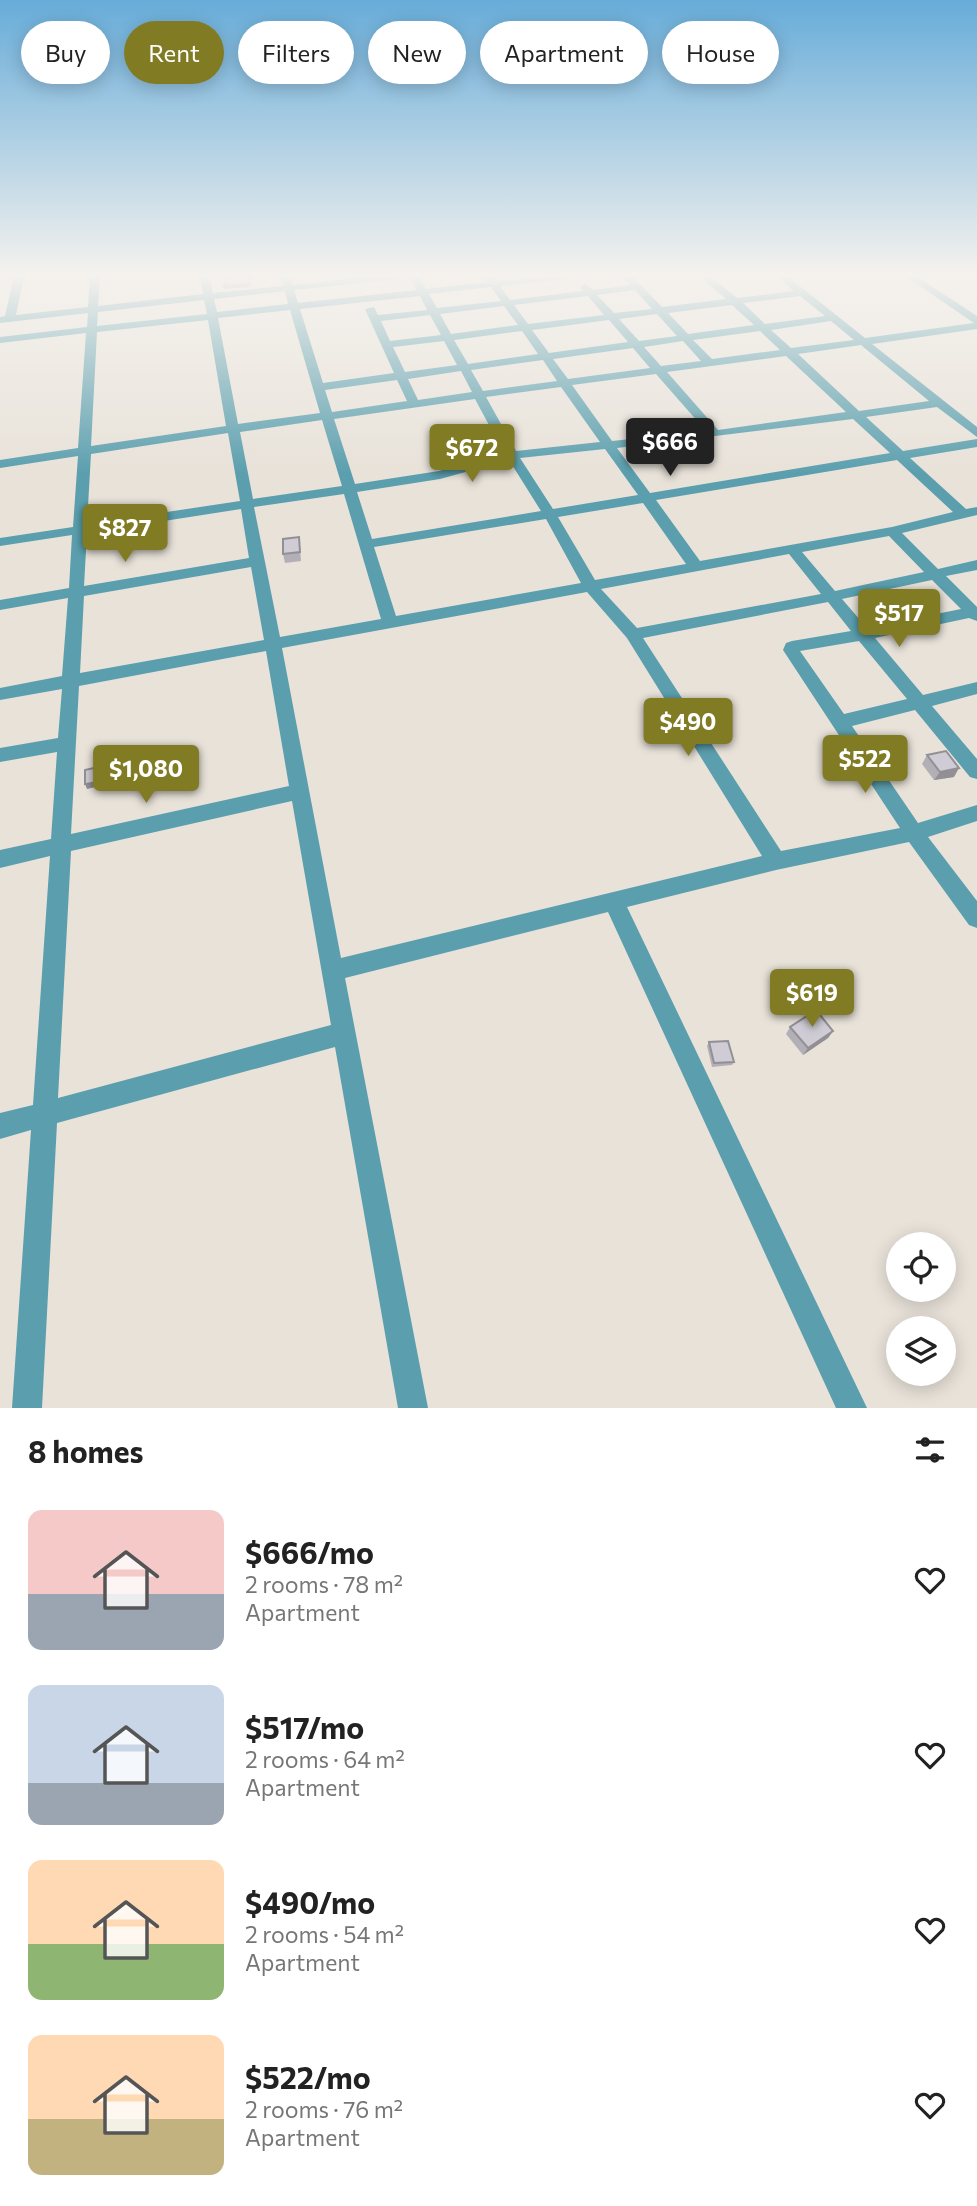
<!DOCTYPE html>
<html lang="en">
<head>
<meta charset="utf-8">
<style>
  :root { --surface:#fff; --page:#f2f2f2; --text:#222; --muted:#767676; --accent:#817c23 }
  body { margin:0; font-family:Commissioner,sans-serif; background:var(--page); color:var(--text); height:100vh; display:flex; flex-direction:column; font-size:26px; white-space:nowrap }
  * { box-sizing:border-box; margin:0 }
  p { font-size:23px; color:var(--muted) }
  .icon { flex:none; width:38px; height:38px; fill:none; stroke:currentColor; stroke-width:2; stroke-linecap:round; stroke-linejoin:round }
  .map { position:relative; height:1408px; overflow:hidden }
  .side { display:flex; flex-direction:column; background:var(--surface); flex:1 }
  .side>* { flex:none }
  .guide { position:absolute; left:21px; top:21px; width:936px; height:63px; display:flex; gap:14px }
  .tools { position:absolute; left:886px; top:1232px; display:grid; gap:14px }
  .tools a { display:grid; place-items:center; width:70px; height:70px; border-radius:50%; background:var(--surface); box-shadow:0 4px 18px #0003; font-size:35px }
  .price { position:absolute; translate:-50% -60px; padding:0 16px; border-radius:7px; background:var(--accent); color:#fff; font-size:23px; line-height:46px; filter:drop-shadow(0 2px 4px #0008) }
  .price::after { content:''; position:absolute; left:50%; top:42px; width:21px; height:16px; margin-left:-10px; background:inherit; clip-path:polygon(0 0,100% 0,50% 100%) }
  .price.current { background:#222; color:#fff }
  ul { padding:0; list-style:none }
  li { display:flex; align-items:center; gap:21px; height:175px; padding:0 28px }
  li span { display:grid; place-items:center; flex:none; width:196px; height:140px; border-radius:14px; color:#555 }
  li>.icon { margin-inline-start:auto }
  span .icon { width:84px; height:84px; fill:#fffc; stroke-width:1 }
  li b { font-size:30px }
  h2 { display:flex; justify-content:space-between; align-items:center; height:84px; padding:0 28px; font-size:30px }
  .tag { padding:0 24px; border-radius:32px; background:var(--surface); box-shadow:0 4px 18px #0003; font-size:24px; line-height:63px }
  .tag.current { background:var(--accent); color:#fff }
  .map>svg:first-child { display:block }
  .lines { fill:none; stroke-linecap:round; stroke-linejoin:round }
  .minor { fill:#5b9fae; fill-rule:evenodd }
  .wall { fill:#b3afb7 }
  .shaded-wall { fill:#928f95 }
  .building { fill:#d0ccd5; stroke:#928f95; stroke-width:2 }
</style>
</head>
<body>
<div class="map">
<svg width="977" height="1408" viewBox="0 0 977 1408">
  <rect width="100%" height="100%" fill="#e8e2d9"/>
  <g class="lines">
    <!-- minor -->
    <path class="minor" d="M14 276H24L16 315 88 307 90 276H100L98 306 203 294 200 276H210L213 293 283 286 280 276H290L293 285 372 276H403L398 279 294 290 298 303 417 290 409 276H419L426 289 487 282 483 276H493L496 281 571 276 566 279 500 286 510 300 583 291 580 287 585 284 593 290 630 285 622 276H632L662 307 726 299 699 276H710L737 298 794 291 776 276H787L865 338 974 323 905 276H916L977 316V329L872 344 977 427V437L937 407 866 417 903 451 977 439V447L910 458 966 509 977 507V515L902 533 938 569 977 560V570L946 576 977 607V621L969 618 875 638 923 695 977 682V694L932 706 977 759V779L970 777 915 710 852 726 918 823 977 805V821L928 837 977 901V928L969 925 909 842 776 870 627 907 867 1408H836L608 912 345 978 428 1408H398L335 1047 57 1123 42 1408H12L31 1130 0 1139V1113L33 1105 50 856 0 868V850L51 839 57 752 0 762V748L58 738 62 689 0 700V688L62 676 68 598 0 610V600L69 588 72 535 0 546V538L73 527 78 456 0 468V460L78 448 86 333 0 343V337L87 327 88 313 0 323V317L5 316ZM491 287 501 301 437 308 429 294ZM635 290 652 309 614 313 597 295ZM285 291 288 304 217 312 214 299ZM420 296 427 310 378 315 374 307 365 309 394 373 323 383 300 309ZM588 296 604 315 528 324 514 305ZM800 296 825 316 765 324 743 303ZM204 300 207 314 97 326 98 312ZM732 305 754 325 688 334 668 313ZM504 306 518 325 451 334 440 314ZM290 310 320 413 238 424 218 318ZM657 314 677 336 639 341 619 319ZM430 315 441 335 390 341 381 321ZM208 320 226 426 91 446 97 332ZM609 320 628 342 549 353 532 330ZM831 321 854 340 791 348 771 330ZM522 331 538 354 468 364 454 340ZM760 331 780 350 712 359 693 340ZM444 341 457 365 405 372 393 347ZM683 341 701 361 661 366 644 347ZM861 345 929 401 859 411 798 354ZM633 348 650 368 568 379 553 359ZM786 356 846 412 718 430 667 372ZM543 360 557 381 483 391 471 370ZM461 371 472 392 418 400 408 379ZM656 374 706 431 612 441 572 385ZM397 380 407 401 332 412 325 390ZM561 387 600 442 516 451 486 397ZM475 399 504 453 439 471 355 484 334 419ZM853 419 890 453 650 493 617 448ZM322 420 342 486 253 499 240 432ZM228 433 240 501 87 524 91 454ZM605 449 638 495 553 509 520 458ZM509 460 541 511 372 539 357 492 440 479ZM897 460 953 512 892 527 700 561 656 500ZM344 494 381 619 280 637 254 507ZM643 503 686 564 595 580 558 517ZM241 509 249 558 84 586 87 533ZM546 519 581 583 396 616 374 547ZM889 536 924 572 835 591 802 552ZM789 554 821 594 637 628 601 589ZM251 567 264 640 80 673 84 596ZM932 580 961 609 867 628 842 599ZM587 592 627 638 762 856 341 958 282 648ZM828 602 851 631 792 641 786 643 783 650 900 828 781 851 643 638ZM859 641 907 699 844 714 800 651ZM266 651 289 786 71 834 79 686ZM292 801 331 1025 58 1098 71 851Z"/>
  </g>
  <!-- wall -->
  <path class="wall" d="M299 537 301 561 285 563 283 554Z
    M927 755 954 777 934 780 922 764Z
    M790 1027 833 1031 828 1038 803 1055 786 1034Z
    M709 1042 734 1062 732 1065 712 1067 707 1046Z"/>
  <!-- shaded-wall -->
  <path class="shaded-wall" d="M251 276V287L224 289 223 286Z
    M98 767 100 772V786L87 789 85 784Z
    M959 768 954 777 934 780 940 772Z
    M833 1031 828 1038 803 1055 808 1048Z"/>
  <!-- building -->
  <path class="building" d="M226 276H250V283L223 286 227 281Z
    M299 537 300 552 283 554V539Z
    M946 751 959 768 940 772 927 755Z
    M98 767V782L85 784V770Z
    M816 1010 833 1031 808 1048 790 1027Z
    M728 1041 734 1062 714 1063 709 1042Z"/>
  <!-- sky -->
  <linearGradient id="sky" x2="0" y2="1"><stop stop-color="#67acd9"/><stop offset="0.58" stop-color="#f5f2ee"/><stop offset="1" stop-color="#f5f2ee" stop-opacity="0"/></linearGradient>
  <rect width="977" height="473" fill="url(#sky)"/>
</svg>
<div class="tools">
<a><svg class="icon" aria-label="locate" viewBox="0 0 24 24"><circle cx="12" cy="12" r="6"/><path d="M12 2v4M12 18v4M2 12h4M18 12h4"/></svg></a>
<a><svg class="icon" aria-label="layers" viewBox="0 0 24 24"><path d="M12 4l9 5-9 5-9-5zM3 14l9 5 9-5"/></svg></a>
</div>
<b class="price current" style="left:670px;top:478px">$666</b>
<b class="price" style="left:472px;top:484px">$672</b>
<b class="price" style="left:125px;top:564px">$827</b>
<b class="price" style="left:899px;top:649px">$517</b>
<b class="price" style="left:688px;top:758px">$490</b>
<b class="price" style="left:865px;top:795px">$522</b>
<b class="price" style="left:146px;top:805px">$1,080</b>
<b class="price" style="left:812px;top:1029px">$619</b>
<div class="guide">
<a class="tag">Buy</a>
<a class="tag current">Rent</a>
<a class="tag">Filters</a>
<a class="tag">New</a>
<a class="tag">Apartment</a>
<a class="tag">House</a>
</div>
</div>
<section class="side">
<h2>8 homes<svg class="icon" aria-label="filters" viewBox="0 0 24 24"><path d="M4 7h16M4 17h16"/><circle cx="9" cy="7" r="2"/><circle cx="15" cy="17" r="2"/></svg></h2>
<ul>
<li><span style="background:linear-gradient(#f6c9c9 60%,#9aa5b1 0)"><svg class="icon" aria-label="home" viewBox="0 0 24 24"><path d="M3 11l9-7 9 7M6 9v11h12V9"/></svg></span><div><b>$666/mo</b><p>2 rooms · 78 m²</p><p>Apartment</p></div><svg class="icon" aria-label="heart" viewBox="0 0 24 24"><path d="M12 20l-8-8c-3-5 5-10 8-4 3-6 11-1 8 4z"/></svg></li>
<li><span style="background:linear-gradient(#c9d6e8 70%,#9aa5b1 0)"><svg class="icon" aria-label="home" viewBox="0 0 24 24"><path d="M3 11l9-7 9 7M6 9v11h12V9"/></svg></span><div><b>$517/mo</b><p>2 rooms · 64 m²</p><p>Apartment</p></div><svg class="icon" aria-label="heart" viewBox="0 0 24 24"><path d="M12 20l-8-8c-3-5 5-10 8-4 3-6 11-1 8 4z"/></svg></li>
<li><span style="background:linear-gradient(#ffd9b3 60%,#8fb573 0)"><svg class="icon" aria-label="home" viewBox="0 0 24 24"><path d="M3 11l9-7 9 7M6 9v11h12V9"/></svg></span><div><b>$490/mo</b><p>2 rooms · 54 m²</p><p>Apartment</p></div><svg class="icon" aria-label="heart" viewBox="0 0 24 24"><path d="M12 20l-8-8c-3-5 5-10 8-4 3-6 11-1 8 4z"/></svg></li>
<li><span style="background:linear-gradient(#ffd9b3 60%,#c2b280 0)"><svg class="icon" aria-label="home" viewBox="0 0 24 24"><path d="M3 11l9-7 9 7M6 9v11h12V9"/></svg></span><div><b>$522/mo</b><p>2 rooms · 76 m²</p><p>Apartment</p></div><svg class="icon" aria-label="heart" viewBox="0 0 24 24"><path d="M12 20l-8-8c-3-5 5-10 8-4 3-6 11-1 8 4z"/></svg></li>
</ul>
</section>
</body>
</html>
